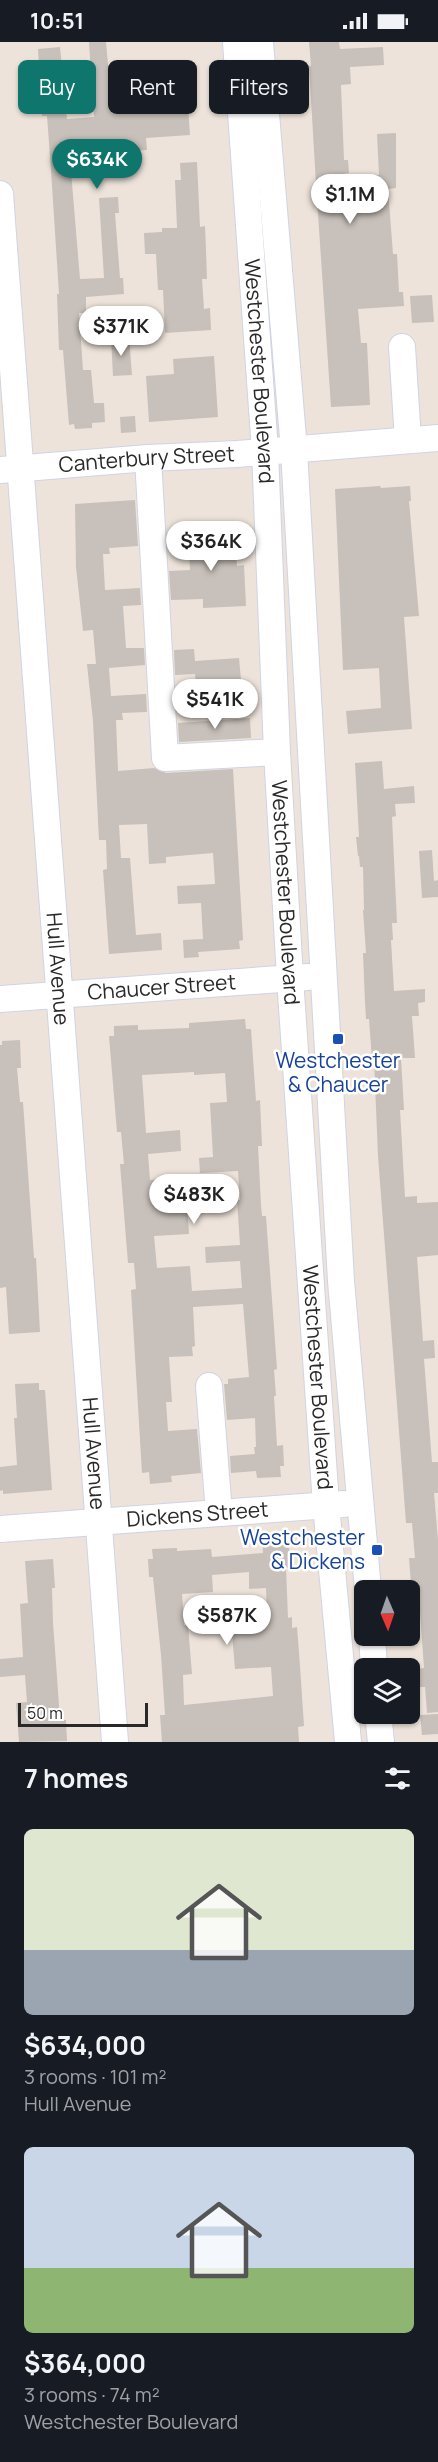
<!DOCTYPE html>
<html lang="en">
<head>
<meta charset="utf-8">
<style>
  :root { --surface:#171b24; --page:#20242c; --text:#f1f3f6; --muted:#9ea1a6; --accent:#0f766e }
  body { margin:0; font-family:Manrope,sans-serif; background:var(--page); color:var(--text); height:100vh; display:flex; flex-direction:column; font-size:22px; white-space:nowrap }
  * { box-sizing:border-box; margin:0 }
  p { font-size:20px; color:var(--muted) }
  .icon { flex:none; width:33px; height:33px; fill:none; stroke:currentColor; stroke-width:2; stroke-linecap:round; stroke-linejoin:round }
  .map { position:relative; height:1700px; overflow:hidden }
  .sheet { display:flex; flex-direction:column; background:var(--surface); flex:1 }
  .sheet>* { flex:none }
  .top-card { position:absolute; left:18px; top:18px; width:402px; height:54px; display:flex; gap:12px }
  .needle { width:39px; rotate:178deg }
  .tools { position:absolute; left:354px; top:1538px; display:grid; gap:12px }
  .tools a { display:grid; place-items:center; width:66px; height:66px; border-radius:9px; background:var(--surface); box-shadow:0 2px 4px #0004; font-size:30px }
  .scale { position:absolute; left:18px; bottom:15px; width:130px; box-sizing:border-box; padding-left:6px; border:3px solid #292929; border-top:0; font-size:16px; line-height:21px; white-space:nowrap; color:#292929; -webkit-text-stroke:4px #fff; paint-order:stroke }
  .price { position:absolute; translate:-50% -51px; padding:0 14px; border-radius:21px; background:#fff; color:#222; font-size:20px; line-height:39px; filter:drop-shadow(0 2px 3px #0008) }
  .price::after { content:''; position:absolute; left:50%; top:36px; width:18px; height:14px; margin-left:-9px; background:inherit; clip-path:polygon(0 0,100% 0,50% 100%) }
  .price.on { background:var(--accent); color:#fff }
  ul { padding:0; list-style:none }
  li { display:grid; align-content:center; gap:12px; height:318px; padding:0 24px }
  li span { display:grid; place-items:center; height:186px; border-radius:9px; color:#555 }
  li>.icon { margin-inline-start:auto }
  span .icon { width:108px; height:108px; fill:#fffc; stroke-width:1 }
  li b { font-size:26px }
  h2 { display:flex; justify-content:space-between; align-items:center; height:72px; padding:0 24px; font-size:26px }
  .chip { padding:0 21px; border-radius:9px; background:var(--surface); box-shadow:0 2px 4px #0004; font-size:21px; line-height:54px }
  .chip.on { background:var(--accent); color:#fff }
  .status { display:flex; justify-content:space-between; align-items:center; height:42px; padding:0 30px; background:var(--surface); direction:ltr }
  .status svg { height:16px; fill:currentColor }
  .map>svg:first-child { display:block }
  .building { fill:#c8c0ba; fill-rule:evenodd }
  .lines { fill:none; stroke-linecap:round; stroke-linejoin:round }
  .minor-casing { stroke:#cfd4e3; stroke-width:28 }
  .minor { stroke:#fff; stroke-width:26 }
  .transit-dot { fill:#1a4fb4; stroke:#fff; stroke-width:2 }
  .labels { text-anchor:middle; stroke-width:5; stroke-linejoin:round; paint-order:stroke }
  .street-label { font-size:21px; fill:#292929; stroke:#fff }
  .transit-label { font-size:21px; fill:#164399; stroke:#fff }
</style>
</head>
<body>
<div class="status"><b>10:51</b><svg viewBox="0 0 49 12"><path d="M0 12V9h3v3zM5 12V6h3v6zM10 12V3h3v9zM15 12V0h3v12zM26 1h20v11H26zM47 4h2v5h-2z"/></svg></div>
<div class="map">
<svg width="438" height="1700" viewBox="0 0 438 1700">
  <rect width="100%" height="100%" fill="#ede3da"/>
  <!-- building -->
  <path class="building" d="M89 0H106L111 57 148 54 146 37 159 36 158 22 181 21 182 34H186L190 93 146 96 147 108 113 110 115 127 71 129 80 237 104 236 99 156 118 155 119 171H115L120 236H123L124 252 86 255V271H79L83 328H91L94 361H104L105 380 92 381V386L75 387 74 382 69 383 63 308H59L57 252H59L51 128 47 74H42L38 7 60 5 67 77 94 75Z
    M309 0H339L340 7 383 5 384 23 350 25 351 42 341 43 344 118H348L349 131 343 132 345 158 375 157 374 133H379L377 92 396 91V146L388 147 393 212H397L399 250H403L404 264 358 267 361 301H367L370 363 331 365 316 142 309 24H311Z
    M197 120 200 185 205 184 206 209 207 237H202L204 267 210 266 211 288 165 291 163 248H158L156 212H145L144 191 162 190V186H177L175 138H181L180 121Z
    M432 253 434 280 412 281 410 254Z
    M129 295 132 333 113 334 111 296Z
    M214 314 218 375 149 380 146 334 174 332 173 317Z
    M135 374 136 390 121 391 120 375Z
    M380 444 381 446 410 444 411 459H409L419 574 404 575 412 687 348 692 346 669 381 666 379 626 343 628 335 447Z
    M135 458 138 504 109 506 110 512H103L105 548 140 546 141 563 123 564 126 606H144L145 623 109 626 111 654 146 652 147 670 122 671 123 678H116L118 729 154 726 166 731 233 727 243 898 239 899 240 907 198 910 199 915 184 916 183 898 203 897 201 861 178 862 177 844 215 842 213 811 166 815V821L149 822 147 782 119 783 121 816H130L136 893 161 891 162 908 109 912 103 828 107 827 106 798H99L93 679 87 622H96L93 588 83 589 76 525 75 462Z
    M235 488 237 524 244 523 246 564 203 566V557L171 558 169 529 190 528 188 490Z
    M194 607 195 619 239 616 241 638 196 641 195 632 175 633 174 608Z
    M250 676 251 696 179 700 178 681Z
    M382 719 384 747 414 744 415 761 395 762 396 774 392 775 397 881H392L393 898H391L394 949 425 947V960L418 961 419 974H412L415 1016H401L404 1068H400L405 1155 417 1154V1161L438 1160V1213L417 1215 423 1299 434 1298 435 1316 424 1317 432 1420H438V1451H434L438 1498V1670L427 1671 425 1645H420L418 1627 424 1626 418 1542H411L409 1516H415L412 1481H406L378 1114 374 1018H372L369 977H366L365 960 363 911H366L363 868H364L363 825H360L359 814H358L356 795H359L355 721Z
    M432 808 434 839 438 838V855L422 856 419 809Z
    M245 977 246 987H251L256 1059 260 1058 262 1104H258L261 1163 262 1174H266L277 1327 274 1328 276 1354H274L277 1404 283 1403 284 1424H280L281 1435 257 1436 256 1429 231 1431 230 1414 255 1412 254 1405H256L255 1376 227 1378 224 1342H228V1337L249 1335 243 1262 193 1265 195 1304 192 1305 193 1314 169 1315 172 1360H166L168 1389 197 1387 201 1431 171 1434 172 1440 150 1442 149 1430 142 1431 131 1248 136 1247 134 1221H128L120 1122H124L121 1090H117L109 994H114V984L138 983V988L189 986V981ZM194 1030V1033L225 1031 227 1060 210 1061 213 1115 199 1116 200 1131 238 1129 240 1158H237L240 1203 205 1205 206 1221 240 1219 242 1246 192 1249 190 1224 157 1226 154 1194 189 1192 187 1161 184 1135 150 1138 148 1112 181 1109 180 1088 146 1091 142 1033Z
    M20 998 21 1026H17L20 1060H23L34 1216H36L40 1290 9 1292 6 1245 0 1246V1003H2V999Z
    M39 1341V1348H45L52 1448 3 1452V1448L0 1449V1425L17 1423 14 1376H17L15 1342Z
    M284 1498V1504H288L290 1509 291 1526H286L288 1576 292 1575V1586L297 1585 300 1624 304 1684 298 1685 299 1700H162L160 1673H165L161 1613 153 1535H149L148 1517H153L152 1507 177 1506V1509L211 1507 212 1515 263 1511 262 1499ZM249 1530V1547L266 1546 267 1573 233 1575 234 1580H231L235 1627 271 1625 273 1654 184 1663 183 1633 192 1632 188 1583H184L182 1552 213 1550 212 1533Z
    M53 1517 55 1546H52L53 1581 56 1621 60 1678H66L67 1699 19 1700 16 1661 27 1660 25 1633 0 1635V1617L23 1615 20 1562 28 1561 25 1519Z
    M438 1672V1692L422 1693 420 1673Z"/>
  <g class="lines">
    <defs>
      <g id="minor">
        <path id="s1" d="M236 0 265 409 277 710 290 936 326 1463 348 1700"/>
        <path d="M260 0 294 408 341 1239 368 1548"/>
        <path id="s2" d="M0 152 115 1700"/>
        <path d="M402 305 408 398"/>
        <path d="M148 416 165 716 277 710"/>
        <path id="s3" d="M0 428 148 416 237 412 438 396"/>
        <path id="s4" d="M0 957 308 935"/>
        <path d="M209 1344 219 1471"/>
        <path id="s5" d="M0 1487 344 1462"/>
        <path d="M372 1593 374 1626"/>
        <path d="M378 1671 381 1700"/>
      </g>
    </defs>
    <!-- minor casing -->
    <use href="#minor" class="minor-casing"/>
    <!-- minor -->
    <use href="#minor" class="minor"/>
  </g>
  <!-- markers -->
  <g class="transit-dot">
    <rect x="332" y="991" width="12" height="12" rx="3"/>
    <rect x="371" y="1502" width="12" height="12" rx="3"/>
  </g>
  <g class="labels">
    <!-- street labels -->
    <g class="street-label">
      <text dy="7" stroke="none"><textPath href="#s1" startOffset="330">Westchester Boulevard</textPath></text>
      <text dy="7" stroke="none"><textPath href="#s3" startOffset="147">Canterbury Street</textPath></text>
      <text dy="7" stroke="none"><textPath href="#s1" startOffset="852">Westchester Boulevard</textPath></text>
      <text dy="7" stroke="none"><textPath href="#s2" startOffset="777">Hull Avenue</textPath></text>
      <text dy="7" stroke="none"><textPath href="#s4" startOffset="162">Chaucer Street</textPath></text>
      <text dy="7" stroke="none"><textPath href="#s1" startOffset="1338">Westchester Boulevard</textPath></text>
      <text dy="7" stroke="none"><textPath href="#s2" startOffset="1263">Hull Avenue</textPath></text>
      <text dy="7" stroke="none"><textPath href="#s5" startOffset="198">Dickens Street</textPath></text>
    </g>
    <!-- transit labels -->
    <g class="transit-label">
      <text x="338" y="1026">Westchester<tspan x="338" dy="24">&amp; Chaucer</tspan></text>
      <text x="365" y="1503" text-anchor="end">Westchester<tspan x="365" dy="24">&amp; Dickens</tspan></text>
    </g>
  </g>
</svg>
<div class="tools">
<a><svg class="needle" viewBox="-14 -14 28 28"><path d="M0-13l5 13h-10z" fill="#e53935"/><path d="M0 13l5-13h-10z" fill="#9ea1a6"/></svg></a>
<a><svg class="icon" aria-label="layers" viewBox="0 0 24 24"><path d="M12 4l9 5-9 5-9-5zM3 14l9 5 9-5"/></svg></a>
</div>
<div class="scale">50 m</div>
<b class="price on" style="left:97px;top:148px">$634K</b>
<b class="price" style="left:350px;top:183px">$1.1M</b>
<b class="price" style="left:121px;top:315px">$371K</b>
<b class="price" style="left:211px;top:530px">$364K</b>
<b class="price" style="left:215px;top:688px">$541K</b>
<b class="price" style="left:194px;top:1183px">$483K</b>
<b class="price" style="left:227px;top:1604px">$587K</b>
<div class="top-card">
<a class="chip on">Buy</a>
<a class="chip">Rent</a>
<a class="chip">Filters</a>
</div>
</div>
<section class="sheet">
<h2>7 homes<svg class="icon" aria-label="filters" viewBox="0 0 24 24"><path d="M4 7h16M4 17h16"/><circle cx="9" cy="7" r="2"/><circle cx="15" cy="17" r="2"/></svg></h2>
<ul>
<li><span style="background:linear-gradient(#dfe7d0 65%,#9aa5b1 0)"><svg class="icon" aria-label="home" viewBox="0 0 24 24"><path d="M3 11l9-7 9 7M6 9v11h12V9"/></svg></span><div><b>$634,000</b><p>3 rooms · 101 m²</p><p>Hull Avenue</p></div></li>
<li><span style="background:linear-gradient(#c9d6e8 65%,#8fb573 0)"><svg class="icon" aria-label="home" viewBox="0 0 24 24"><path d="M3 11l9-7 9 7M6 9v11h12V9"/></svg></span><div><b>$364,000</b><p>3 rooms · 74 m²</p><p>Westchester Boulevard</p></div></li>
</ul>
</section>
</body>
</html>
